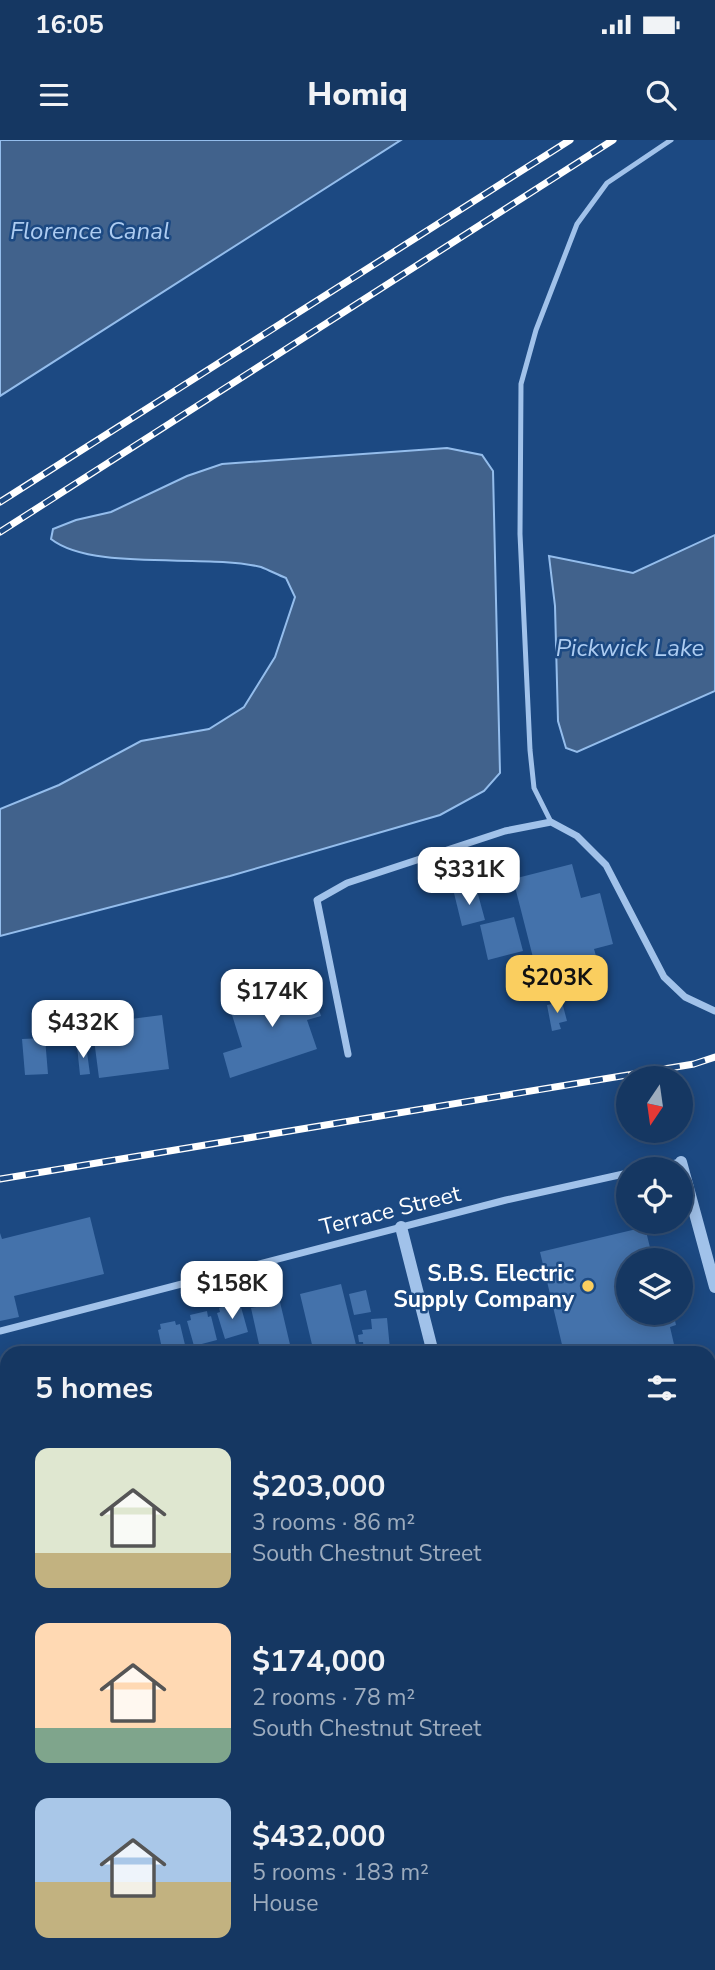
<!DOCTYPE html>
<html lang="en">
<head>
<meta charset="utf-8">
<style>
  :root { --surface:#153762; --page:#22426b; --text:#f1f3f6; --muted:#9dacbe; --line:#345177; --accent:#face5f }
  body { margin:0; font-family:"Nunito Sans",sans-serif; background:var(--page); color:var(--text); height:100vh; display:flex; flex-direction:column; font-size:26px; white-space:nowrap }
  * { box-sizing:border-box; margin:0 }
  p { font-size:23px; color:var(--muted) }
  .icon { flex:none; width:38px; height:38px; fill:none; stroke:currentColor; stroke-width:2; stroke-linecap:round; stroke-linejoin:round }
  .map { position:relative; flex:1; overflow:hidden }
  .sheet { position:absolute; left:0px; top:1206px; width:716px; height:625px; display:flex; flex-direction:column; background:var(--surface); border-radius:21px 21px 0 0; box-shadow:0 4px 18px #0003,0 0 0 2px var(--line) }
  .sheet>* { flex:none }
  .needle { width:46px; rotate:193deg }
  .fabs { position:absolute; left:616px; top:926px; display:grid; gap:14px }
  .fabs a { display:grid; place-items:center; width:77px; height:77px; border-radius:50%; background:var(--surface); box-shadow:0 4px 18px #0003,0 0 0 2px var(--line); font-size:35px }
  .price { position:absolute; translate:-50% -60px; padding:0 16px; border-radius:14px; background:#fff; color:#222; font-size:23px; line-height:46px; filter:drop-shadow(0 2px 4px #0008) }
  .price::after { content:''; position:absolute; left:50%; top:42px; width:21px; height:16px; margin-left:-10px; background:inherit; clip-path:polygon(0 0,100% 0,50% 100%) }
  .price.selected { background:var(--accent); color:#111 }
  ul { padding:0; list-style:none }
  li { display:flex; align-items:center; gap:21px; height:175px; padding:0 35px }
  li span { display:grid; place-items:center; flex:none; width:196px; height:140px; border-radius:14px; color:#555 }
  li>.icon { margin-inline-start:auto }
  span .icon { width:84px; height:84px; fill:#fffc; stroke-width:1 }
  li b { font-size:30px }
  h2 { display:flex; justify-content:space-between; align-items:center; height:84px; padding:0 35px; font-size:30px }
  .status { display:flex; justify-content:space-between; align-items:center; height:49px; padding:0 35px; background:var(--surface); direction:ltr }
  .status svg { height:19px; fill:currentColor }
  header { display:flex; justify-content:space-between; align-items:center; height:91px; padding:0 35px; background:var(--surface); font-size:32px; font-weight:800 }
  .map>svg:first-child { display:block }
  .water { fill:#41628c; stroke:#94bdec; stroke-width:2 }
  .building { fill:#4472ab }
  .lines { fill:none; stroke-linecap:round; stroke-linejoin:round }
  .service { stroke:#a1c2ea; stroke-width:5 }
  .minor { stroke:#a1c2ea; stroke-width:7 }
  .tertiary { stroke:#a1c2ea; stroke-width:12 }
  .secondary { stroke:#cddff7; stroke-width:14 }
  .rail-casing { stroke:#fff; stroke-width:7 }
  .rail { stroke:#1c4982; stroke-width:4.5; stroke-dasharray:13; stroke-linecap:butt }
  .poi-dot { fill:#face5f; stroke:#1c4982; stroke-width:2.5 }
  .labels { text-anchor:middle; stroke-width:5; stroke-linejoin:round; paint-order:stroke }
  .street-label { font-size:23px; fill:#fff; stroke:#1c4982 }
  .poi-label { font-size:23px; font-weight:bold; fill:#fff; stroke:#1c4982; text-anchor:end }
  .water-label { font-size:24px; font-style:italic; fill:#adccf1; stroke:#1c4982 }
</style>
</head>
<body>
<div class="status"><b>16:05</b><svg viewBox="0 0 49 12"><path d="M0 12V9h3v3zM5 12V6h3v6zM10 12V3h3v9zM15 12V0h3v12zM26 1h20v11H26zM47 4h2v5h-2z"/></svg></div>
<header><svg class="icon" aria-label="menu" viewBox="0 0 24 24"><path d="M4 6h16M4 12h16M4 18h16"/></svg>Homiq<svg class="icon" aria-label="search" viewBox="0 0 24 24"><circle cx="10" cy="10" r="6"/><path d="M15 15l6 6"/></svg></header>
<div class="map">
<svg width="715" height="1830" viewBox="0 0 715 1830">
  <rect width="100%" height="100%" fill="#1c4982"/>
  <!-- water -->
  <path class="water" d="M0 0H401L0 256Z
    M447 308 482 315 493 331 500 633 484 651 440 675 230 736 0 796V669L59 645 141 601 209 589 244 567 275 517 295 457 286 438C278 435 269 430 261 427 205 413 93 432 51 399L53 389 76 380 111 372 187 336 222 324Z
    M715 395V551L577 612 566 608 558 581 555 466 549 416 633 433Z"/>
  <!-- building -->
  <path class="building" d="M572 724 581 758 600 753 613 804 594 809 599 826 539 841 513 739Z
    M476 747 485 780 462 786 454 753Z
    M514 777 523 811 488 820 480 785Z
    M310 841 321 876 307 880 317 909 230 938 223 913 242 907 228 862 257 854 259 862 300 849 298 845Z
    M562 862 567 881 559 883 561 889 552 891 547 865Z
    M162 875 169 929 99 938 92 884Z
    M45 898 48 934 25 935 22 899Z
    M86 905 90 934 80 935 77 906Z
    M90 1077 104 1134 14 1156 19 1177 0 1181V1093L2 1099Z
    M645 1087 653 1120H628V1172H673L676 1185 670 1187 676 1213H564L540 1112Z
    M341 1144 358 1213H314L300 1154Z
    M366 1150 371 1172 354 1175 349 1154Z
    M280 1162 292 1213H261L251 1168Z
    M236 1163 238 1167H241L248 1192 225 1199 217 1173 220 1172 219 1168Z
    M207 1171 208 1177 211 1176 217 1200 194 1206 187 1181 191 1180 190 1175Z
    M387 1178 390 1209 364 1211 363 1202H359L358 1195 363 1194 362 1190 372 1189 371 1179Z
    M175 1181 176 1185 180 1184 186 1209 163 1213 158 1190 161 1189 160 1184Z
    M26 1824H58L59 1830H28Z
    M73 1824H133L135 1830H74Z
    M661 1824H704L705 1830H640Z"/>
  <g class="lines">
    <!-- service -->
    <path class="service" d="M551 682 534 648 530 610 520 394 521 244 536 190 577 84 607 43 671 0
      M417 1213 432 1209
      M0 1313 7 1311"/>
    <!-- minor -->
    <path class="minor" d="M348 914 317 760 347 743 505 691 551 682 577 696 606 725 664 837 685 857 715 871
      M648 1029 681 1022
      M0 1191 506 1060 628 1033
      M0 1427 7 1425"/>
    <!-- tertiary -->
    <path class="tertiary" d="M681 1022 715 1147
      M401 1087 433 1213
      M593 1824 595 1830"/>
    <!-- secondary -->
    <path class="secondary" d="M709 1753 715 1751
      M413 1830 438 1824"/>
    <defs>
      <path id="rail" d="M0 362 570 0
        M0 392 613 0
        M0 1039 694 924 715 917"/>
    </defs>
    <!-- rail casing -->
    <use href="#rail" class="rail-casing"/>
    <!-- rail -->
    <use href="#rail" class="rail"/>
  </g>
  <!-- markers -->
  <circle class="poi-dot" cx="588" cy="1146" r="7"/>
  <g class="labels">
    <!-- street labels -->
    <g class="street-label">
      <text transform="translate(390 1070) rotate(-14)" y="8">Terrace Street</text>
    </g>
    <!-- poi labels -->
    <g class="poi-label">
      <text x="574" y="1141">S.B.S. Electric<tspan x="574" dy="26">Supply Company</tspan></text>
    </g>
    <!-- water labels -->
    <g class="water-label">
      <text x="90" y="99">Florence Canal</text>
      <text x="630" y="516">Pickwick Lake</text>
    </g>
  </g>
</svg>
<div class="fabs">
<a><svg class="needle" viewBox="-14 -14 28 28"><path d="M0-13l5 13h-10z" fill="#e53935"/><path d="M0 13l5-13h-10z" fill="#9dacbe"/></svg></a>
<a><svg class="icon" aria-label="locate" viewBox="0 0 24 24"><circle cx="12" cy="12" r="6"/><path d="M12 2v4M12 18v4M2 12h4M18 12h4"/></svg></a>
<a><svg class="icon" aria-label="layers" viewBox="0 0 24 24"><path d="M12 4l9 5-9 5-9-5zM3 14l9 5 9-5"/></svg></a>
</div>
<b class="price" style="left:469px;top:767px">$331K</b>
<b class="price selected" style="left:557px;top:875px">$203K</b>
<b class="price" style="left:272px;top:889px">$174K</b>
<b class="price" style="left:83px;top:920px">$432K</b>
<b class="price" style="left:232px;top:1181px">$158K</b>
<section class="sheet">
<h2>5 homes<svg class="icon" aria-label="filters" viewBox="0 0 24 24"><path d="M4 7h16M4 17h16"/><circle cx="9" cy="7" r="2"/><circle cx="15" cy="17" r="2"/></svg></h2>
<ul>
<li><span style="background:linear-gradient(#dfe7d0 75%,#c2b280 0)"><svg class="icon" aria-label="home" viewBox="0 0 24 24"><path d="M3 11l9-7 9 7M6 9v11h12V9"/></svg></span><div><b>$203,000</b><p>3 rooms · 86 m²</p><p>South Chestnut Street</p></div></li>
<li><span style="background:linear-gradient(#ffd9b3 75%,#7fa58c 0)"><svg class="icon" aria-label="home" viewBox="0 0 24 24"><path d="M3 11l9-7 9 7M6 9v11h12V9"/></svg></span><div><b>$174,000</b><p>2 rooms · 78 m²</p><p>South Chestnut Street</p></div></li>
<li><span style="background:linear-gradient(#a9c7e8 60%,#c2b280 0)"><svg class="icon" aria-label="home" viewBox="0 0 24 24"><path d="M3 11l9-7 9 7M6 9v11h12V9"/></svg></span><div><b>$432,000</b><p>5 rooms · 183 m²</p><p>House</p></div></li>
</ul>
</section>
</div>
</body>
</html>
